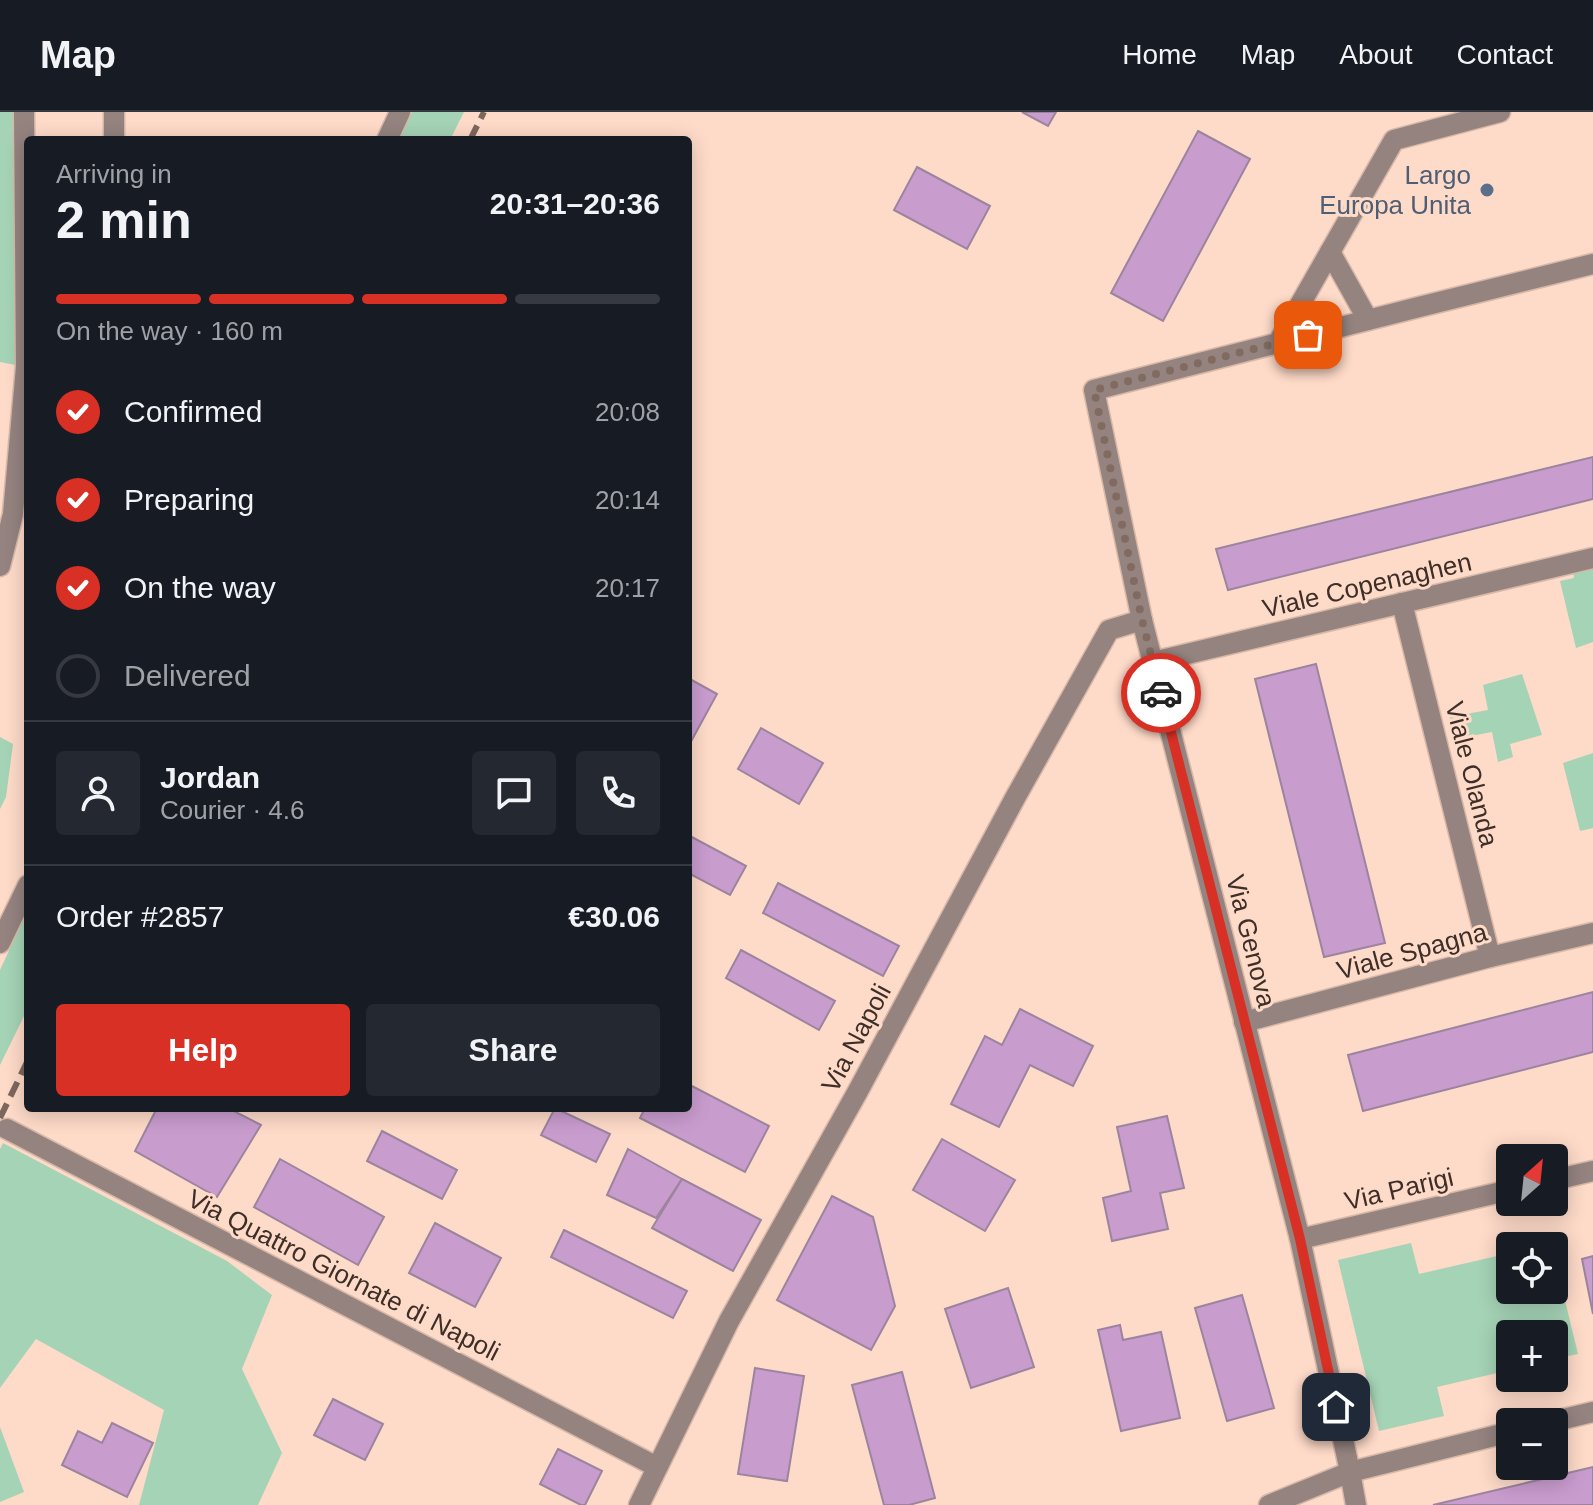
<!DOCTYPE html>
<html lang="en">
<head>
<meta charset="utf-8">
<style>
	:root { --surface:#171b24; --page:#242831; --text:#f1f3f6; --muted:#9ea1a6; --line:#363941; --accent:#d93025 }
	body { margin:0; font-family:Helvetica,sans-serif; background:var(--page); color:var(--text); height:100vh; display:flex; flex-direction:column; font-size:30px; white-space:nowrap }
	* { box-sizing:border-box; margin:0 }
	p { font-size:26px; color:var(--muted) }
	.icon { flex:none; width:44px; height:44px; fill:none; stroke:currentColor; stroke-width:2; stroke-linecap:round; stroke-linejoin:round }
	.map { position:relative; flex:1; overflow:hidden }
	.details { position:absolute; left:24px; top:24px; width:668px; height:976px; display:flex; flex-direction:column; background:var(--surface); border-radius:8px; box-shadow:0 4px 20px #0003 }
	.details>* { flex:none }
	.needle { width:52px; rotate:27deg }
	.fabs { position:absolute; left:1496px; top:1032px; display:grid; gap:16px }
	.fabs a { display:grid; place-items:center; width:72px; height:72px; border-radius:8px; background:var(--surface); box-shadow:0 4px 20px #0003; font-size:40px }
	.pin { position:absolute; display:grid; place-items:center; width:68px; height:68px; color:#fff; margin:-34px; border-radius:16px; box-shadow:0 4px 12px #0006 }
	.courier { position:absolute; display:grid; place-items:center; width:80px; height:80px; margin:-40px; border:6px solid #d93025; border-radius:50%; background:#fff; color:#222; box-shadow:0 2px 10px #0007 }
	.head em { font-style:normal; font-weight:700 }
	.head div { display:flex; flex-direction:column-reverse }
	.head { display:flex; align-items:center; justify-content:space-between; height:136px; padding:0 32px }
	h1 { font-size:52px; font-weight:700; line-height:60px }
	.bar { display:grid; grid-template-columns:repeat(4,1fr); gap:12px 8px; align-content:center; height:96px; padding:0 32px }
	.bar i { height:10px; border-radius:6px; background:var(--line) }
	.bar .selected { background:var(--accent) }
	.bar p { grid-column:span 4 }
	.line { display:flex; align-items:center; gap:20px; padding:0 32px; border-top:2px solid var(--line) }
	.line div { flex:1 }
	.round { display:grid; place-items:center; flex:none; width:84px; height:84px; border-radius:8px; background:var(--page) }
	ol { padding:0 32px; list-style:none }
	li { display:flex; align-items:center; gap:24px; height:88px }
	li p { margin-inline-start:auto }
	li .icon { padding:8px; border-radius:50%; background:var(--accent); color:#fff; stroke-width:4 }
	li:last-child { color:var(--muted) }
	li i { width:44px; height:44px; border:4px solid var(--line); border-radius:50% }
	.button { display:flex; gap:16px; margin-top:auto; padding:16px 32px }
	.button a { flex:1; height:92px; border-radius:8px; background:var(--accent); color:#fff; font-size:32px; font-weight:700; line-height:92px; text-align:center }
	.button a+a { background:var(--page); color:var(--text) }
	header { display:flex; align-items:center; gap:48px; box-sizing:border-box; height:112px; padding:0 40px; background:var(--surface); border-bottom:2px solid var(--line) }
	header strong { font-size:38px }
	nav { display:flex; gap:44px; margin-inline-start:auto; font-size:28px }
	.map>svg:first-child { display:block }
</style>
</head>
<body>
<header>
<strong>Map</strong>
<nav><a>Home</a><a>Map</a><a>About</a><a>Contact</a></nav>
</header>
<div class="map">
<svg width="1593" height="1393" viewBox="0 0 1593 1393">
	<rect width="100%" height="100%" fill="#fedac8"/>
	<g fill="#a5d3b5">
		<path d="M0 0H24L26 255 0 250Z"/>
		<path d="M412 0H464L450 28H398Z"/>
		<path d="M1593 456V530L1576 536 1560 469 1574 466 1573 460Z"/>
		<path d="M1522 562 1542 623 1510 632 1513 645 1498 650 1492 620 1455 627 1450 605 1488 598 1483 573Z"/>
		<path d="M0 625 13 632 6 685 0 697Z"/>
		<path d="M1593 641V716L1580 719 1563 651Z"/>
		<path d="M28 798V896L0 953V858Z"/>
		<path d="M3 1031 227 1149 272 1183 242 1257 282 1341 258 1393H139L164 1298 36 1227 0 1276V1037Z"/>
		<path d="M1411 1131 1419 1162 1510 1141V1178H1554V1143L1578 1242 1554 1247V1222H1510V1258L1437 1275 1444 1304 1379 1319 1338 1148Z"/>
		<path d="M0 1315 24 1380 0 1390Z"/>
	</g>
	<g fill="#c99cce" stroke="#9c849e" stroke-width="2">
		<path d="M1022 0H1056L1048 14Z"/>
		<path d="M1198 19 1250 47 1163 209 1111 181Z"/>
		<path d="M917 55 990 94 967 137 894 98Z"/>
		<path d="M1593 345V387L1228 478 1216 437Z"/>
		<path d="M1316 552 1385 831 1324 845 1255 567Z"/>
		<path d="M688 566 717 582 688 635Z"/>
		<path d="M761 616 823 651 799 692 738 657Z"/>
		<path d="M688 723 746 754 730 783 688 761Z"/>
		<path d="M778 771 899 834 883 864 763 801Z"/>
		<path d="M741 838 835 889 819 918 726 866Z"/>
		<path d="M1593 880V940L1363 999 1348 943Z"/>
		<path d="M1020 897 1093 934 1073 974 1030 953 999 1015 951 992 985 924 1002 933Z"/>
		<path d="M688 972 769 1014 745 1060 640 1006 645 996H688Z"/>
		<path d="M157 996H228L261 1013 217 1085 135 1039Z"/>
		<path d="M555 996 610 1022 596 1050 541 1023Z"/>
		<path d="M1167 1004 1184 1076 1160 1081 1168 1117 1112 1129 1103 1086 1131 1079 1117 1015Z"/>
		<path d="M382 1019 457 1058 442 1087 367 1049Z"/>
		<path d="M942 1027 1015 1068 985 1119 913 1078Z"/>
		<path d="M628 1037 682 1067 656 1106 607 1083Z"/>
		<path d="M280 1047 384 1105 358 1153 254 1095Z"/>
		<path d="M682 1067 761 1108 733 1159 652 1116Z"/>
		<path d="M832 1084 873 1105 895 1194 871 1238 777 1188Z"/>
		<path d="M435 1111 501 1146 475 1195 409 1161Z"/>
		<path d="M564 1118 687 1179 673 1206 551 1145Z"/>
		<path d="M1593 1144V1202L1582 1147Z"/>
		<path d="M1008 1176 1034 1255 971 1276 945 1197Z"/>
		<path d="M1242 1183 1274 1296 1227 1309 1195 1196Z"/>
		<path d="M1120 1213 1123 1228 1161 1220 1180 1306 1121 1319 1098 1218Z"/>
		<path d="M755 1256 804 1264 787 1369 738 1362Z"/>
		<path d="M902 1260 935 1386 909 1393H884L852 1273Z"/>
		<path d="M333 1287 383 1312 365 1348 314 1323Z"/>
		<path d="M112 1311 153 1331 127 1385 62 1353 78 1319 102 1331Z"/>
		<path d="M558 1337 602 1359 585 1393H581L540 1372Z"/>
		<path d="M1593 1355V1393H1433Z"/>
	</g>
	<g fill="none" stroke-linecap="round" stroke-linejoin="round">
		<g stroke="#d7b8a8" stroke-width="23">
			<g id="minor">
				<path d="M114 28V0"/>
				<path d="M387 28 400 0"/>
				<path d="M1330 140 1368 208"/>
				<path d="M1278 231 1394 28 1500 0"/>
				<path d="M0 454 13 402 26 255 24 0"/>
				<path d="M1402 491 1490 845"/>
				<path d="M1153 550 1593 446"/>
				<path d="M0 831 28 773"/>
				<path d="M1244 910 1490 845 1593 821"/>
				<path d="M7 1017 657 1355"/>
				<path d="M1554 1068 1593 1059"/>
				<path d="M1300 1127 1510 1078"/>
				<path d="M1551 1310 1593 1300"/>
				<path d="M639 1393 729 1209 858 979 1015 686 1109 518 1142 508"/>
				<path d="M1269 1393 1350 1360 1510 1320"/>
				<path d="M1356 1393 1350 1360 1300 1127 1142 508 1094 278 1419 195 1593 152"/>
			</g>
		</g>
		<use href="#minor" stroke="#94837f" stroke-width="20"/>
		<g stroke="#7d675d" stroke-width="6" stroke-dasharray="16 8" stroke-linecap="butt">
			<path d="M470 28 484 0"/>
			<path d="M0 1006 28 948"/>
		</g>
	</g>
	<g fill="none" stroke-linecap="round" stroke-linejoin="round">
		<path stroke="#816b60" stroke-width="8" stroke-dasharray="0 14.4" d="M1161 581 1142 508 1094 278 1308 223"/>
		<path stroke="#d93025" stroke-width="10" d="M1161 581 1300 1127 1336 1295"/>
	</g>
	<circle fill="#5c6f8a" stroke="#fedac8" stroke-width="3" cx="1487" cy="78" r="8"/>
	<g text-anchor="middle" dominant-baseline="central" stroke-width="6" stroke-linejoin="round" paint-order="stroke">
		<g font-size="26" fill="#4e5e75" stroke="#fedac8" text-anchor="end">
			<text x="1471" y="63">Largo<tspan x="1471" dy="30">Europa Unita</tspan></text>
		</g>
		<g font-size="26" fill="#3d2f28" stroke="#fedac8">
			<text transform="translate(1367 473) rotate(-13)">Viale Copenaghen</text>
			<text transform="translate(1472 662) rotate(76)">Viale Olanda</text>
			<text transform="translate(1251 829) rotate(76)">Via Genova</text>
			<text transform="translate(1412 839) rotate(-15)">Viale Spagna</text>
			<text transform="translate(856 926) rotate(-62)">Via Napoli</text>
			<text transform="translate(1399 1077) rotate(-13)">Via Parigi</text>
			<text transform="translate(344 1163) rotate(27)">Via Quattro Giornate di Napoli</text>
		</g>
	</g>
</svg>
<div class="fabs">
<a><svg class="needle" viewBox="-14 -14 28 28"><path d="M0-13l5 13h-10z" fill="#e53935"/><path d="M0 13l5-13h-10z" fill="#9ea1a6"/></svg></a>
<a><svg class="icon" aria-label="locate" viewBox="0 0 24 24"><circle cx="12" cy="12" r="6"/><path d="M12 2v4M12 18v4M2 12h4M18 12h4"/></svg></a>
<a>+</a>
<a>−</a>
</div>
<div class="pin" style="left:1308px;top:223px;background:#ea580c"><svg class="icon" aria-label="bag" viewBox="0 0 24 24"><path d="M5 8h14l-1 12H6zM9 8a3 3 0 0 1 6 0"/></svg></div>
<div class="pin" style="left:1336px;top:1295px;background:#1f2937"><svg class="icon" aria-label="home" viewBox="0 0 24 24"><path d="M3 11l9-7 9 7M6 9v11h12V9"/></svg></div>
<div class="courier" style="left:1161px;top:581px"><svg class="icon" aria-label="car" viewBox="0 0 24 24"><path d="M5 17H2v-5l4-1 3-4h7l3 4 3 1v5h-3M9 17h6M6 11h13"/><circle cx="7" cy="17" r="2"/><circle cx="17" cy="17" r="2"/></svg></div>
<section class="details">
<div class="head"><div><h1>2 min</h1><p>Arriving in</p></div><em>20:31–20:36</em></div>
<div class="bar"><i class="selected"></i><i class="selected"></i><i class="selected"></i><i></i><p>On the way · 160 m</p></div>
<ol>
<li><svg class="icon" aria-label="check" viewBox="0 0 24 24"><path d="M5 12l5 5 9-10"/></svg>Confirmed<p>20:08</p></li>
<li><svg class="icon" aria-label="check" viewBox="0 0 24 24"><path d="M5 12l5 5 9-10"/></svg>Preparing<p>20:14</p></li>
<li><svg class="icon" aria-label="check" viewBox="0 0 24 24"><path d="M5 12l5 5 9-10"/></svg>On the way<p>20:17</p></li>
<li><i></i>Delivered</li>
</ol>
<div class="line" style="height:144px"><a class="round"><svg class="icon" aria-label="person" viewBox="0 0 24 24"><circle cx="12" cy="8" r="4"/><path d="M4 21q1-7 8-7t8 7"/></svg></a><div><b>Jordan</b><p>Courier · 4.6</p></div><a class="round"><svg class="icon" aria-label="chat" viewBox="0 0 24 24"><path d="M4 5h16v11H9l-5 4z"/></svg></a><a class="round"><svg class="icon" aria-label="phone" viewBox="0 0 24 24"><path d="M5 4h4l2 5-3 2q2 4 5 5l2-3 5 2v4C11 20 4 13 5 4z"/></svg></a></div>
<div class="line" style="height:104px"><div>Order #2857</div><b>€30.06</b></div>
<div class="button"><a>Help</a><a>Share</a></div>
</section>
</div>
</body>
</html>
